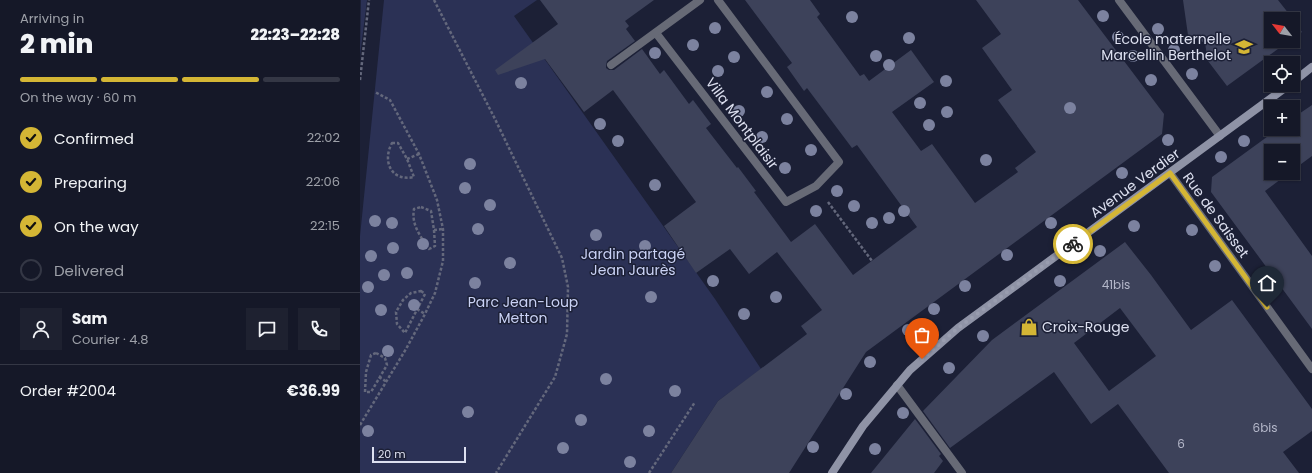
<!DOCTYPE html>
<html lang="en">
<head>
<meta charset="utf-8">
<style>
	:root { --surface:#151828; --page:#1e2130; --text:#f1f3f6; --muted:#9da0a8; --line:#343745; --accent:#d4b635 }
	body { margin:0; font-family:Poppins,sans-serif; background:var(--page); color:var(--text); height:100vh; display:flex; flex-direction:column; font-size:15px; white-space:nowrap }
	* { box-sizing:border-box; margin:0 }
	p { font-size:13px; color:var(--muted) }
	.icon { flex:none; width:22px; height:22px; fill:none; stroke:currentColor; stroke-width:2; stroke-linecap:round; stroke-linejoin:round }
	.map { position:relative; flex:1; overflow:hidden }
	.panel { display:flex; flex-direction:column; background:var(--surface); width:360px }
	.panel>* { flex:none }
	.needle { width:26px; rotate:301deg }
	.tools { position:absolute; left:904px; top:12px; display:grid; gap:8px }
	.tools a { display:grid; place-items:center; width:36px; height:36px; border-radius:0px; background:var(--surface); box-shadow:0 1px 3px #0004,0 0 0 1px var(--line); font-size:20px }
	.scale { position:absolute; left:12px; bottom:10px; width:94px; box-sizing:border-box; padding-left:4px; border:2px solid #dde0f0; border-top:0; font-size:11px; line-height:14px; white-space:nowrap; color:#dde0f0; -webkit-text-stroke:3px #1c2036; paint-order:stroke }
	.pin { position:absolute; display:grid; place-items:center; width:34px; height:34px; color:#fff; margin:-41px -17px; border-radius:50% 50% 50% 0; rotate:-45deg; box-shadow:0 0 4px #0007 }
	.pin .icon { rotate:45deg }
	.courier { position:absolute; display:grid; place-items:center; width:40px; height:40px; margin:-20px; border:3px solid #d4b635; border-radius:50%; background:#fff; color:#222; box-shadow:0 1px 5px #0007 }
	.summary em { font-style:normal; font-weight:800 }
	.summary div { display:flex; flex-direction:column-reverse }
	.summary { display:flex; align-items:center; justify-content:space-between; height:68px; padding:0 20px }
	h1 { font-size:26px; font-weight:800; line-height:30px }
	.bar { display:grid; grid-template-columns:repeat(4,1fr); gap:6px 4px; align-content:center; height:48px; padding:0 20px }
	.bar i { height:5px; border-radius:3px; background:var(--line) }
	.bar .active { background:var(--accent) }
	.bar p { grid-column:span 4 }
	.line { display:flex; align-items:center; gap:10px; padding:0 20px; border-top:1px solid var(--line) }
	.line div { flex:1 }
	.round { display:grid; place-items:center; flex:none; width:42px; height:42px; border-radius:0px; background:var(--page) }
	ol { padding:0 20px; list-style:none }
	li { display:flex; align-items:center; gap:12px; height:44px }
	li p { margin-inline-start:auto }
	li .icon { padding:4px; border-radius:50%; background:var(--accent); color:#111; stroke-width:4 }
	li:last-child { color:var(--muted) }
	li i { width:22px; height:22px; border:2px solid var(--line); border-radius:50% }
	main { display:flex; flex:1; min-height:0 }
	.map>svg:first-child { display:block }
</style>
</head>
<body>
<main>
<section class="panel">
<div class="summary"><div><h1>2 min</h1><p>Arriving in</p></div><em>22:23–22:28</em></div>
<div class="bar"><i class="active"></i><i class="active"></i><i class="active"></i><i></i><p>On the way · 60 m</p></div>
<ol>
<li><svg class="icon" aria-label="check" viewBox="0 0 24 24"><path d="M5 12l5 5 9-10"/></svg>Confirmed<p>22:02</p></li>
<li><svg class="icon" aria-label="check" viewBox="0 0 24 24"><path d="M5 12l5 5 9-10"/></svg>Preparing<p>22:06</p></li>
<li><svg class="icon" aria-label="check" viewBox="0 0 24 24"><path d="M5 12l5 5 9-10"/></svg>On the way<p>22:15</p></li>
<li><i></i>Delivered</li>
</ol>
<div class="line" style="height:72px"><a class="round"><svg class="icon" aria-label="person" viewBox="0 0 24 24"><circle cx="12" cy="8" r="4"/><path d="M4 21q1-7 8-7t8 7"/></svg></a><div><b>Sam</b><p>Courier · 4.8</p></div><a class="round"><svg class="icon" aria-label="chat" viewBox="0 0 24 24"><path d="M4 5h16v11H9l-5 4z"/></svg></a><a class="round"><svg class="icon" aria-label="phone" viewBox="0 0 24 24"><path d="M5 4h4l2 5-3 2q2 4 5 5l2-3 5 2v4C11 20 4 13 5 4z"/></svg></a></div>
<div class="line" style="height:52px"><div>Order #2004</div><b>€36.99</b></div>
</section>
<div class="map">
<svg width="952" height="473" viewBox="0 0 952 473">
	<rect width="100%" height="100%" fill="#1c2036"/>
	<g fill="#2b3155">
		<path d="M1 0H7L0 56Z"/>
		<path d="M24 0H177L154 16 355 299 401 369 358 401 311 473H0V236Z"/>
	</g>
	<g fill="#3d425a" fill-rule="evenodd">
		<path d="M180 0H294L265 21 269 26 266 29 275 41 247 61 246 65V68L249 70H254L282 49 300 74 304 70 329 104 333 100 351 124 346 128 377 168 378 167 396 191 394 192 431 242 455 224 493 275 557 227 497 145 492 148 447 88 444 91 427 67 432 63 385 0H450L460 14 457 17 500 76 504 74 509 81 551 50 574 82 532 112 561 151 572 144 615 203 658 172 655 168 676 152 638 100 652 90 622 48 641 34 616 0H718L804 114 802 134 506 352 429 473H311L358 401 447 334 441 326 462 310 417 252 389 274 370 249 336 273 304 226 336 202 253 90 224 112 185 59 138 75 135 70 198 24Z"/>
		<path d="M823 0H918L933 19H911V41H929L867 86 848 61 845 43 828 35Z"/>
		<path d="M933 19 942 32 933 38Z"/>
		<path d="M952 105V156L933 170V151H911V173H929L905 191 952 256V329L851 192 852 177 918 129H933V118Z"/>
		<path d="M765 242 791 275 831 330 872 300 952 409V431L923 452 939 473H809L758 404 731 424 694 372 590 448 563 411 632 340ZM760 308 796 356 749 391 714 343Z"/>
		<path d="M555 419 581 454 579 456 583 461 574 473H511Z"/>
	</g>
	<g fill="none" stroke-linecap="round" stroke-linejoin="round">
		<g stroke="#64687c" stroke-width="2.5" stroke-dasharray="3 2" stroke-linecap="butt">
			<path d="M74 0 135 119 202 258 208 287 207 334 195 377 136 473"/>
			<path d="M0 80 9 0"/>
			<path d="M32 143H38L47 159 54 177C31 182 22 161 32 143Z"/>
			<path d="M47 159 59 154"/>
			<path d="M468 202 512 261"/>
			<path d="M61 207 71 211 74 230 75 246 69 249C61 237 51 225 54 209Z"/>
			<path d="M74 230 83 229"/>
			<path d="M61 291 65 294 45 333 37 324 36 312 43 300 51 293Z"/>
			<path d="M57 309 65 314"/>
			<path d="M16 353 25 358 27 365 11 392H5L6 372 11 355Z"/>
			<path d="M19 377 27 382"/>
			<path d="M0 425 46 349 65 314 75 293 83 261V229L77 200 59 154 30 100 15 92"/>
			<path d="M289 473 335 402"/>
		</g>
		<path stroke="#676a76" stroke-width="8" d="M537 385 602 473"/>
		<g stroke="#676a76" stroke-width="8">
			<path d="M759 0 860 136"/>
			<path d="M296 33 426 202 456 186 479 162 358 0"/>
			<path d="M251 65 340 0"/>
			<path d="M810 173 952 369"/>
		</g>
		<g stroke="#8f93a6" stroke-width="8">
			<path d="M933 82 952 67"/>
			<path d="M472 473 503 426 550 370 598 328 929 85"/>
		</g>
	</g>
	<g fill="#7c829f">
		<circle cx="743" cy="16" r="6"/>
		<circle cx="492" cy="17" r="6"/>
		<circle cx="355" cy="28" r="6"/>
		<circle cx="798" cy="29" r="6"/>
		<circle cx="758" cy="37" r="6"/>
		<circle cx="549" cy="38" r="6"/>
		<circle cx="333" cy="45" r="6"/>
		<circle cx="814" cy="50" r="6"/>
		<circle cx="295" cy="53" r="6"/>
		<circle cx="516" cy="56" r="6"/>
		<circle cx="773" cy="56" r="6"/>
		<circle cx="374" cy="57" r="6"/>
		<circle cx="529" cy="65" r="6"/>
		<circle cx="358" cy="71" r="6"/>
		<circle cx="832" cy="74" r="6"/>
		<circle cx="791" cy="80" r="6"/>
		<circle cx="586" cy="81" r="6"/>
		<circle cx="161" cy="83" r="6"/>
		<circle cx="407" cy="92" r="6"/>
		<circle cx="560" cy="103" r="6"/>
		<circle cx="710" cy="108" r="6"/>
		<circle cx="379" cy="111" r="6"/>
		<circle cx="587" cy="112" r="6"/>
		<circle cx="427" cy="119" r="6"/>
		<circle cx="240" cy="124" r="6"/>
		<circle cx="569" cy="125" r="6"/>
		<circle cx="402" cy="137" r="6"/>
		<circle cx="808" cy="140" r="6"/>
		<circle cx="258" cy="141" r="6"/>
		<circle cx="884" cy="141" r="6"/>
		<circle cx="451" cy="150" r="6"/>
		<circle cx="861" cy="157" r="6"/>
		<circle cx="626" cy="160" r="6"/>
		<circle cx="110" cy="164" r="6"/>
		<circle cx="425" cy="168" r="6"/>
		<circle cx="762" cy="173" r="6"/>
		<circle cx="295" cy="185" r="6"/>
		<circle cx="105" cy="188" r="6"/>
		<circle cx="477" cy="191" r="6"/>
		<circle cx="130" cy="205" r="6"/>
		<circle cx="494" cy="206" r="6"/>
		<circle cx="456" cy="211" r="6"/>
		<circle cx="544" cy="211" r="6"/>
		<circle cx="529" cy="218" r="6"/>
		<circle cx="15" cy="221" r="6"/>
		<circle cx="32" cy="223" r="6"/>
		<circle cx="512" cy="223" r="6"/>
		<circle cx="691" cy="223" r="6"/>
		<circle cx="774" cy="226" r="6"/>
		<circle cx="118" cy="229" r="6"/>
		<circle cx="832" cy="230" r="6"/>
		<circle cx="236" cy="235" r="6"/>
		<circle cx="63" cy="244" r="6"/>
		<circle cx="285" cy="246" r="6"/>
		<circle cx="33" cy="248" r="6"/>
		<circle cx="740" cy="251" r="6"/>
		<circle cx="647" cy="255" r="6"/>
		<circle cx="11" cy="256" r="6"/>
		<circle cx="150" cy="263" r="6"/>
		<circle cx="855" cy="266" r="6"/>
		<circle cx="47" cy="273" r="6"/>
		<circle cx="24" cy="275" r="6"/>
		<circle cx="353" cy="281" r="6"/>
		<circle cx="700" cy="281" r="6"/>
		<circle cx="115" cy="283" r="6"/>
		<circle cx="605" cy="286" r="6"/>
		<circle cx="8" cy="287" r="6"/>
		<circle cx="291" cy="297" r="6"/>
		<circle cx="416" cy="297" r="6"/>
		<circle cx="54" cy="305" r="6"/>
		<circle cx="574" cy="309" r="6"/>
		<circle cx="21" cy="310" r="6"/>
		<circle cx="384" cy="314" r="6"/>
		<circle cx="548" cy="330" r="6"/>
		<circle cx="623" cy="336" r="6"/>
		<circle cx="28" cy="351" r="6"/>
		<circle cx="510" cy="362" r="6"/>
		<circle cx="589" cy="368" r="6"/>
		<circle cx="246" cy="379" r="6"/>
		<circle cx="315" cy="391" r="6"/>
		<circle cx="486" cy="394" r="6"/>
		<circle cx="108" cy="412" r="6"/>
		<circle cx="543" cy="413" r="6"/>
		<circle cx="221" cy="420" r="6"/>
		<circle cx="8" cy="431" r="6"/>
		<circle cx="289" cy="431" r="6"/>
		<circle cx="453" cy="447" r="6"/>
		<circle cx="203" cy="448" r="6"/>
		<circle cx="515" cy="449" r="6"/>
		<circle cx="270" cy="462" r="6"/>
	</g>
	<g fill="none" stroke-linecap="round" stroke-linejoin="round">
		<path stroke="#999daf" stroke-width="4" stroke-dasharray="0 7.2" d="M562 359 598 328 713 244"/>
		<path stroke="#d4b635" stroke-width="5" d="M713 244 810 173 907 307"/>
	</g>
	<defs>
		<g id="school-bare" transform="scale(1.38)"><path d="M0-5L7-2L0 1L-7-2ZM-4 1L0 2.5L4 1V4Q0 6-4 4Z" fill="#d4b635" stroke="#1c2036" stroke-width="2.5" paint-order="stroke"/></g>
		<g id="shop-bare" transform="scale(1.38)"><path d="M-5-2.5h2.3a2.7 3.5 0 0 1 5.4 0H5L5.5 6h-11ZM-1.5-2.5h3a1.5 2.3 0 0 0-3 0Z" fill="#d4b635" stroke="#1c2036" stroke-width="2.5" paint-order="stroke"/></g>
	</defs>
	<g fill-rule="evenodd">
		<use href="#school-bare" x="884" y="47"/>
		<use href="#shop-bare" x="669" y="327"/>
	</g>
	<g text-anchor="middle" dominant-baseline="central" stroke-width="3" stroke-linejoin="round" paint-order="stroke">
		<g font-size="12" fill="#b5b8ca">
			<text x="756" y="284">41bis</text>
			<text x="905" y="427">6bis</text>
			<text x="821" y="443">6</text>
		</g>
		<g font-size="14" fill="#dde0f0" stroke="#1c2036" text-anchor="end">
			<text x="871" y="39">École maternelle<tspan x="871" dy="16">Marcellin Berthelot</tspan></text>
			<text x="682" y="327" text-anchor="start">Croix-Rouge</text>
		</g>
		<g font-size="14" fill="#dde0f0" stroke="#1c2036">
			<text transform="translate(382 123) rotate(53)">Villa Montplaisir</text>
			<text transform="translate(775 183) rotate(-36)">Avenue Verdier</text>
			<text transform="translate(856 215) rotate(54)">Rue de Saisset</text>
		</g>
		<g font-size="14" fill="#cad2f5" stroke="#1c2036">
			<text x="273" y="254">Jardin partagé<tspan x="273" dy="16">Jean Jaurès</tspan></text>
			<text x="163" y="302">Parc Jean-Loup<tspan x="163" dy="16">Metton</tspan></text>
		</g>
	</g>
</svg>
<div class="tools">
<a><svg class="needle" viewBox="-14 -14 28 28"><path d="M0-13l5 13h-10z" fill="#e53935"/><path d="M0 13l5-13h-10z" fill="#9da0a8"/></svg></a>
<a><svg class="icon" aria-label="locate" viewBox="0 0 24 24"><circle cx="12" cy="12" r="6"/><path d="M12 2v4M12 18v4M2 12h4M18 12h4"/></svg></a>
<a>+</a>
<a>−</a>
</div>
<div class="scale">20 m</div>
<div class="pin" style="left:562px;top:359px;background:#ea580c"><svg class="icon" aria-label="bag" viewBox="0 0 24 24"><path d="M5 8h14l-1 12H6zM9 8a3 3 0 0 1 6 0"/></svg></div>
<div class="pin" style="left:907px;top:307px;background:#1f2937"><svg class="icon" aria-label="home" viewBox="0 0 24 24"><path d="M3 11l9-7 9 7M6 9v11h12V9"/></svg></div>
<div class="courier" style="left:713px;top:244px"><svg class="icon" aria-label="bike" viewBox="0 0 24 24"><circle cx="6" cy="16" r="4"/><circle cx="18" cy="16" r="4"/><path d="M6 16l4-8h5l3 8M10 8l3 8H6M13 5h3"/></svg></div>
</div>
</main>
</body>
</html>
